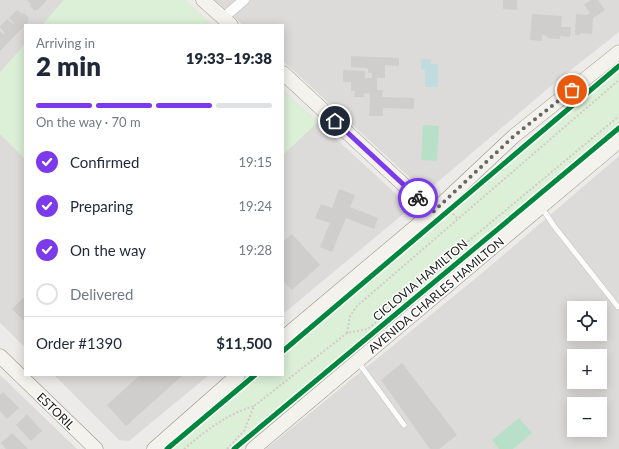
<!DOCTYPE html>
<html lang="en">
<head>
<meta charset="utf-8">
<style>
	:root { --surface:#fff; --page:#f2f2f3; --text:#1f2937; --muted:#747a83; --line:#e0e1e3; --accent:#7c3aed }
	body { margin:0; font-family:Lato,sans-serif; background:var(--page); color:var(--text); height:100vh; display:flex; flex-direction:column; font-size:15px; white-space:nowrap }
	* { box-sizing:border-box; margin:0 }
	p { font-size:13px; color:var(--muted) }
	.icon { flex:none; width:22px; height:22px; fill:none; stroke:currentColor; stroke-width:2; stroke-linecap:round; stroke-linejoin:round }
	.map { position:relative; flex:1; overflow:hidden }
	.panel { position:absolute; left:24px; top:24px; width:260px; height:352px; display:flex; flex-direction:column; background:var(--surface); border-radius:0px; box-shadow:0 2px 10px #0003 }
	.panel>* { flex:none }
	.fabs { position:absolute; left:567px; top:301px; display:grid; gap:8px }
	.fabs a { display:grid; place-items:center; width:40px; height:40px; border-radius:0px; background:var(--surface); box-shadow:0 2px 10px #0003; font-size:20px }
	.pin { position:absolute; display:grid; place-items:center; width:34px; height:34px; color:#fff; margin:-17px; border:2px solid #fff; border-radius:50%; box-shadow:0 1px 4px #0007 }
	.courier { position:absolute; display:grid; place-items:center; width:40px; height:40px; margin:-20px; border:3px solid #7c3aed; border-radius:50%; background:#fff; color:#222; box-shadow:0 1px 5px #0007 }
	.head em { font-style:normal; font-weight:800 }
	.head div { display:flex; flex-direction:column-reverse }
	.head { display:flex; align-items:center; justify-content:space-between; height:68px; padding:0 12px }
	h1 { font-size:26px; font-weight:800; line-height:30px }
	.bar { display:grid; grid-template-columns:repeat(4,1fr); gap:6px 4px; align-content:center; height:48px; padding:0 12px }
	.bar i { height:5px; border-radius:3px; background:var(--line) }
	.bar .active { background:var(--accent) }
	.bar p { grid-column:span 4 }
	.line { display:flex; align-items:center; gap:10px; padding:0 12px; border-top:1px solid var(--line) }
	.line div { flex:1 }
	ol { padding:0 12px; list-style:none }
	li { display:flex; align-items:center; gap:12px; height:44px }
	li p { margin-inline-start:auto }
	li .icon { padding:4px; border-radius:50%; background:var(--accent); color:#fff; stroke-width:4 }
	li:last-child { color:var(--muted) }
	li i { width:22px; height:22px; border:2px solid var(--line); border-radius:50% }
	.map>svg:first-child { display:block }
</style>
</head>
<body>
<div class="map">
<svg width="619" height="449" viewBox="0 0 619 449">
	<rect width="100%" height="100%" fill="#edebe9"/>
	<g fill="#dddbda" fill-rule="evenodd">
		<path d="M0 0H185L212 25H25V347L0 323Z"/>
		<path d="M215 0H619V32L558 80 433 186 420 187 283 61V25H243Z"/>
		<path d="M283 90 408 205V210L283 314Z"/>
		<path d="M619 156V449H266L481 274ZM574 308H600V334H574ZM574 356H600V382H574ZM574 404H600V430H574Z"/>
		<path d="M0 375 77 449H0Z"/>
		<path d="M54 375H209L129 441 119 440Z"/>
	</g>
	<g fill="#dbf0d7">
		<path d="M64 0H185L212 25H42Z"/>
		<path d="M25 44V159L0 134V72Z"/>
		<path d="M619 64V131L276 422 241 449H165L255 375H283V351L349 298 521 147Z"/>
		<path d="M283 90 318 122 283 155Z"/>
	</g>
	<g fill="#b8e0c9">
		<path d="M423 125 439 126 437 161 421 160Z"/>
		<path d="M519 418 532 433 513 449H499L492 440Z"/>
	</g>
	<path fill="#c0dcde" d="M421 59H431V64H438V87H425V70H421Z"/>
	<g fill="#d0cecc">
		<path d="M27 0H47L38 10 37 9 35 11 30 6 31 4Z"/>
		<path d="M503 0H517V10L503 9Z"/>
		<path d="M591 0H598L605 10 593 18 592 34 580 33V35H575L576 14 587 15 590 13 584 5Z"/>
		<path d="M17 10 22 14 24 13 29 18 27 20 29 21 0 51V31L3 34 5 33 0 27 7 19 13 24 14 23 9 18Z"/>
		<path d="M532 14 562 16 561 27H571L570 37 560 36V39L547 38V36L542 35V41L530 40Z"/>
		<path d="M351 56 399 58V66L385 65V78H377V90H383L382 97 414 98V109L383 108V116H369L370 94 364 93V97H354L355 91H351V82H343V70L365 71V78H372V73H368V68L351 67Z"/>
		<path d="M339 189 355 195 350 207 378 218 374 229 346 218 332 252 320 247 330 223 315 218 321 204 332 208Z"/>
		<path d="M292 234 320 265 292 290 283 281V242Z"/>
		<path d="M25 296V322L12 309Z"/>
		<path d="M402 363 457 435 439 449H430L381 380Z"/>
		<path d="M140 375H183L126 426 107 405Z"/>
		<path d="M3 392 19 408 7 419 0 411V395Z"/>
		<path d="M27 414 42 431 31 441 16 425Z"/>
		<path d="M12 433 28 449H6L1 443Z"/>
	</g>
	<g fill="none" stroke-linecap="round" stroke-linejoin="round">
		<g stroke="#c1c0bf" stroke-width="6">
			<g id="lane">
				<path d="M542 208 554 226 618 307"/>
				<path d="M358 362 404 425"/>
			</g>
		</g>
		<g stroke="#c1c0bf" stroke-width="11">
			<path id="street" d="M223 18 244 0"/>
		</g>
		<g stroke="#979582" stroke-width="15">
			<g id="secondary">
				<path d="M203 0 231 25"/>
				<path d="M283 73 433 212"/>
				<path d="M283 338 433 212 514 136 619 52"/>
				<path d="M0 356 96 449"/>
				<path d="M154 449 238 375"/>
				<path d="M253 449 619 141"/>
			</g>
		</g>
		<g stroke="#d6c9c9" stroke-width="2" stroke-dasharray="2 2" stroke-linecap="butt">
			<path d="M450 211 458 219"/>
			<path d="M347 333 350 316 357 306 619 80"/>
			<path d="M184 449C207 430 225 415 254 406"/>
			<path d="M227 449 244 431 254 406 347 333 368 329 459 249 619 116"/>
		</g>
		<use href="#lane" stroke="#fcfcfc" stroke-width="5"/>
		<use href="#street" stroke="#fcfcfc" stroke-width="10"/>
		<use href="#secondary" stroke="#f3f2ec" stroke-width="14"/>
		<g stroke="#fff" stroke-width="8">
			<g id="cycleway">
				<path d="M283 351 619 66"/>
				<path d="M167 449 255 375"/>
				<path d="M234 449 619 128"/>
			</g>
		</g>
		<use href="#cycleway" stroke="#00873e" stroke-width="5"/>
	</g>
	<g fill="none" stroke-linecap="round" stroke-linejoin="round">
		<path stroke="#686766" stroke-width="4" stroke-dasharray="0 7.2" d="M418 198 433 212 514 136 572 90"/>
		<path stroke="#7c3aed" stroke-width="5" d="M335 121 418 198"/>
	</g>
	<g text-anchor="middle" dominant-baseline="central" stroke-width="3" stroke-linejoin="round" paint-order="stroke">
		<g font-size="12" fill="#202020" stroke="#fff">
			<text transform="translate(420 280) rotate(-40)">CICLOVIA HAMILTON</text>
			<text transform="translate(436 295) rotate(-40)">AVENIDA CHARLES HAMILTON</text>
			<text transform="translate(56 411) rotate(44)">ESTORIL</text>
		</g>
	</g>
</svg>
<div class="fabs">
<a><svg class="icon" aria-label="locate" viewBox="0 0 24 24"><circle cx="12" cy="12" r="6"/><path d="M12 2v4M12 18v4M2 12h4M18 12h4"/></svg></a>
<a>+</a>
<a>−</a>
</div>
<div class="pin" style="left:572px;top:90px;background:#ea580c"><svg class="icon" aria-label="bag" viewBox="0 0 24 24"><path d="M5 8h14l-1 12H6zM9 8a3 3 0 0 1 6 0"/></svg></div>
<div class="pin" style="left:335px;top:121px;background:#1f2937"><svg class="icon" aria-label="home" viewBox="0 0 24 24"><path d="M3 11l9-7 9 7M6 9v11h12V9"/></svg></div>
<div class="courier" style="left:418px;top:198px"><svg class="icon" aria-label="bike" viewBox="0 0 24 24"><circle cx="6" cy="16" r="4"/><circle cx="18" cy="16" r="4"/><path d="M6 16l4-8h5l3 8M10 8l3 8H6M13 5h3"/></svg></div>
<section class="panel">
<div class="head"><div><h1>2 min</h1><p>Arriving in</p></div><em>19:33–19:38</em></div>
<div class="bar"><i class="active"></i><i class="active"></i><i class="active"></i><i></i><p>On the way · 70 m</p></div>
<ol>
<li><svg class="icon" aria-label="check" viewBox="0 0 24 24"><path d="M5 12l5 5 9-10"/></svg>Confirmed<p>19:15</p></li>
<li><svg class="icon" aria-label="check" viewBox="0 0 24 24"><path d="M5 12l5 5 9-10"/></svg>Preparing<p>19:24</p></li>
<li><svg class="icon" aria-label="check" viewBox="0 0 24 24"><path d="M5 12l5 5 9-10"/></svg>On the way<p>19:28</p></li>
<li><i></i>Delivered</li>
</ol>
<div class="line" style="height:52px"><div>Order #1390</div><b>$11,500</b></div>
</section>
</div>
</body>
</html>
